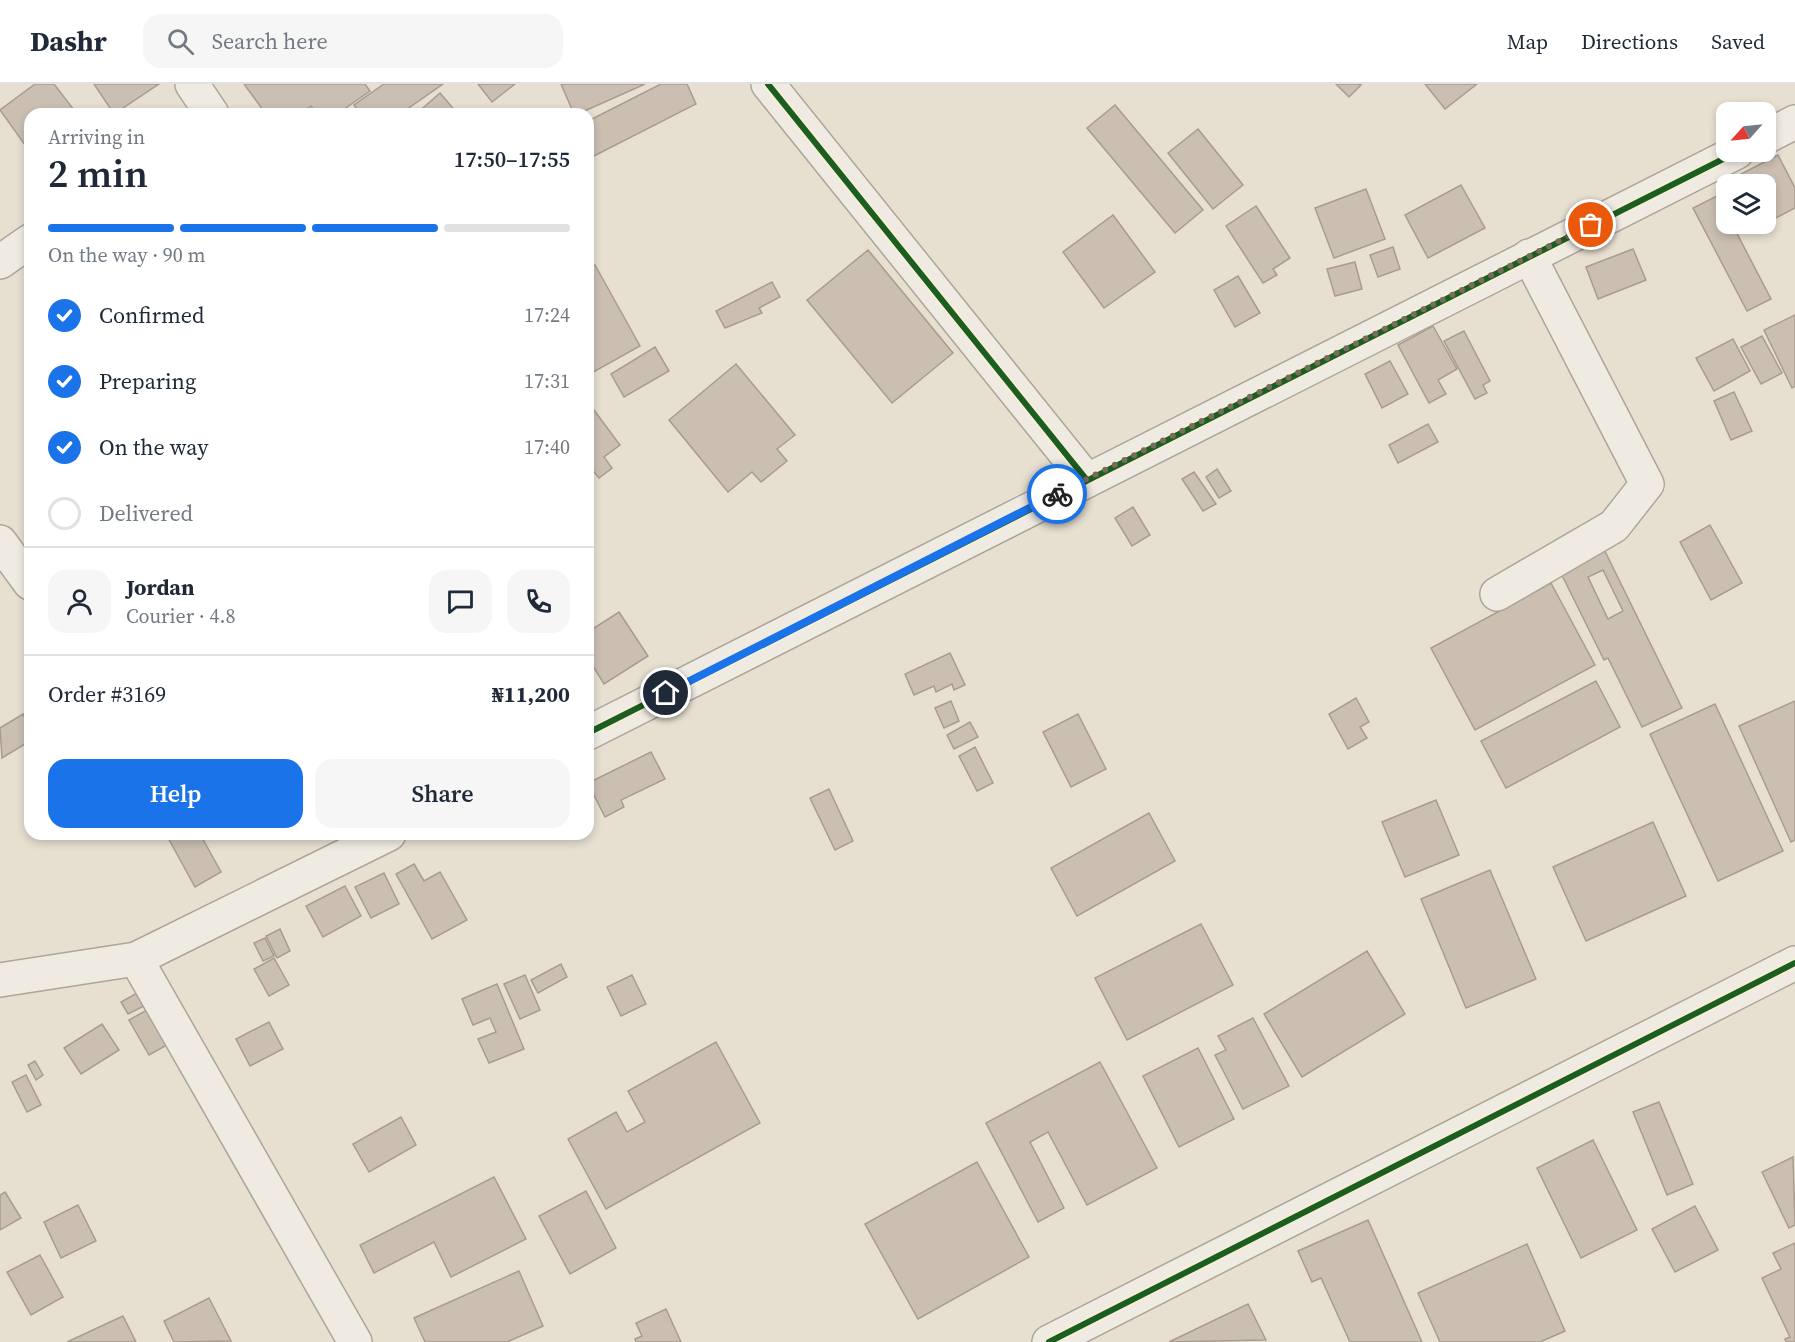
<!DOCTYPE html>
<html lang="en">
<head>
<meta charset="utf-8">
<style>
	:root { --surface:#fff; --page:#f6f6f7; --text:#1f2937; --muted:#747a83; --line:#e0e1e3; --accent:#1a73e8 }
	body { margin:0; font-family:"Source Serif 4",serif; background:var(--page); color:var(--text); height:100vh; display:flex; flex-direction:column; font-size:22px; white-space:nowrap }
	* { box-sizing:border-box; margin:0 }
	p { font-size:20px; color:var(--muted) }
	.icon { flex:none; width:33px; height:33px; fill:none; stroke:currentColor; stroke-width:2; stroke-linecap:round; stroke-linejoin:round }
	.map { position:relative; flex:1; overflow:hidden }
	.panel { position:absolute; left:24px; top:24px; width:570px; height:732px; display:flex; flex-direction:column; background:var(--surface); border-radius:18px; box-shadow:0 3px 9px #0003 }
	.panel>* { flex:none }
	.needle { width:39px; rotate:243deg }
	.buttons { position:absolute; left:1716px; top:18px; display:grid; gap:12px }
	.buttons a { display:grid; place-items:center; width:60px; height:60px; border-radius:12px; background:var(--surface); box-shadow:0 3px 9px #0003; font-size:30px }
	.pin { position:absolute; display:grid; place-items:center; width:51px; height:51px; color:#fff; margin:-26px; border:3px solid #fff; border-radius:50%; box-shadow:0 2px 6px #0007 }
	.courier { position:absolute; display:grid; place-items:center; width:60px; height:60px; margin:-30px; border:4px solid #1a73e8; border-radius:50%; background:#fff; color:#222; box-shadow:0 2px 8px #0007 }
	.overview em { font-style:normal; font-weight:600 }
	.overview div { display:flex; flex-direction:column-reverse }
	.overview { display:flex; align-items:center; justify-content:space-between; height:102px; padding:0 24px }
	h1 { font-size:39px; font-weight:600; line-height:45px }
	.bar { display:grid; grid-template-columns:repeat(4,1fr); gap:9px 6px; align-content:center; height:72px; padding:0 24px }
	.bar i { height:8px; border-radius:4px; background:var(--line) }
	.bar .on { background:var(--accent) }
	.bar p { grid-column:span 4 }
	.line { display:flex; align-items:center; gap:15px; padding:0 24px; border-top:2px solid var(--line) }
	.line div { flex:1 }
	.round { display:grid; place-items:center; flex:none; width:63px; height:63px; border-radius:18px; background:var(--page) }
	ol { padding:0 24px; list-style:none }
	li { display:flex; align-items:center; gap:18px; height:66px }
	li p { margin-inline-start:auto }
	li .icon { padding:6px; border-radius:50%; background:var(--accent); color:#fff; stroke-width:4 }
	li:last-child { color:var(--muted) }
	li i { width:33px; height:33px; border:3px solid var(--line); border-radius:50% }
	.action { display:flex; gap:12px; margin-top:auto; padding:12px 24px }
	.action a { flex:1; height:69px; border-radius:18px; background:var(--accent); color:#fff; font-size:24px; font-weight:600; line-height:69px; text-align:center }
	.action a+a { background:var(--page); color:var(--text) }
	header { display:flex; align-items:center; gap:36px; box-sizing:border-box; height:84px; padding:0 30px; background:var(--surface); border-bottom:2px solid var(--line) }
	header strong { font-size:28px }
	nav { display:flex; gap:33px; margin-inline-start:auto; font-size:21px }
	.search { width:420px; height:54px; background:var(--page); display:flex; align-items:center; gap:15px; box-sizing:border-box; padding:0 21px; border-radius:18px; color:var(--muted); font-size:22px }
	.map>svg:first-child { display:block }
</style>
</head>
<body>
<header>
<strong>Dashr</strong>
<div class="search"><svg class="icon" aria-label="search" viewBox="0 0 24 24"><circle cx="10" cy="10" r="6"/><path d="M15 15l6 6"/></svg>Search here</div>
<nav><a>Map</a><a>Directions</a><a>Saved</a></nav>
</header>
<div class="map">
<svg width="1795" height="1258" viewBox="0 0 1795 1258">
	<rect width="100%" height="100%" fill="#e7e0d1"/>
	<g fill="#cbbfb2" stroke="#a89c90" stroke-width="1.5" fill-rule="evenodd">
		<path d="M35 0H54L77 30H30V68L0 26Z"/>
		<path d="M94 0H159L114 30Z"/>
		<path d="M244 0H365L370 7 337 30H316L311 22 300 30H266Z"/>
		<path d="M384 0H443L400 30H360L354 21Z"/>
		<path d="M478 0H515L492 18Z"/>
		<path d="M561 0H645L578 30H574Z"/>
		<path d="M661 0H687L696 20 588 75V37Z"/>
		<path d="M1336 0H1359L1361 1 1349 13Z"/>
		<path d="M1425 0H1477L1445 25Z"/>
		<path d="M440 9 458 30H416Z"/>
		<path d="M1115 21 1203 126 1175 149 1087 44Z"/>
		<path d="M1198 45 1243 101 1213 125 1168 69Z"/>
		<path d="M1778 71 1795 104V124L1766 139V100H1738L1735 93Z"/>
		<path d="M1461 101 1485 144 1428 174 1405 131Z"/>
		<path d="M1366 105 1385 155 1334 174 1315 124Z"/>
		<path d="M1717 112 1726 130V140H1732L1771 215 1747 227 1693 124Z"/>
		<path d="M1256 122 1290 174 1273 185 1277 191 1263 199 1226 142Z"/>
		<path d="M1113 131 1155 188 1104 224 1063 168Z"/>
		<path d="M1393 163 1400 185 1378 193 1370 171Z"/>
		<path d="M1633 165 1646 196 1598 215 1586 183Z"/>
		<path d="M868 166 953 269 892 319 807 216Z"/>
		<path d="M1355 178 1362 205 1335 212 1327 185Z"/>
		<path d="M595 181 640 262 588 291V185Z"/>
		<path d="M1238 192 1260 229 1235 243 1214 206Z"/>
		<path d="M772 198 780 213 759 224 762 229 725 244 716 227Z"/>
		<path d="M1795 231V302L1792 304 1764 246Z"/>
		<path d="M1433 242 1457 285 1438 296 1446 310 1429 319 1398 261Z"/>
		<path d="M1464 247 1490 297 1483 301 1487 309 1475 315 1444 257Z"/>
		<path d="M1762 252 1782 289 1761 300 1741 263Z"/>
		<path d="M1733 255 1750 287 1714 307 1696 274Z"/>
		<path d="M655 263 669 287 624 313 611 290Z"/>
		<path d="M1390 277 1408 310 1382 324 1365 290Z"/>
		<path d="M736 280 795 351 777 365 787 377 761 398 752 388 728 408 669 336Z"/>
		<path d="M1734 308 1752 347 1731 356 1714 317Z"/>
		<path d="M588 318 620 361 604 373 612 384 599 394 590 383 588 384Z"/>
		<path d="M1428 340 1438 358 1398 379 1389 361Z"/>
		<path d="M1217 385 1231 407 1219 414 1206 393Z"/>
		<path d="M1194 388 1216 420 1203 427 1182 395Z"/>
		<path d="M1133 423 1150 451 1132 462 1115 434Z"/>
		<path d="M1710 441 1742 499 1711 516 1680 458Z"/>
		<path d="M1597 451 1682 624 1642 643 1608 574 1604 576 1553 473ZM1603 486 1623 527 1608 535 1588 493Z"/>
		<path d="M1551 499 1595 581 1475 646 1431 564Z"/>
		<path d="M619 528 648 572 604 600 588 574V548Z"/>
		<path d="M950 569 965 601 954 606 952 600 936 608 934 602 914 611 905 590Z"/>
		<path d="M1596 597 1620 643 1506 704 1481 657Z"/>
		<path d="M1356 614 1369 638 1360 643 1367 654 1348 665 1329 630Z"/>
		<path d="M951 617 959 637 944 644 935 624Z"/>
		<path d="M1795 617V756L1791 758 1739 642Z"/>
		<path d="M1715 620 1783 767 1718 797 1650 650Z"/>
		<path d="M23 630 30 642V657L2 674 0 644Z"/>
		<path d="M1078 630 1106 685 1071 703 1043 648Z"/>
		<path d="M970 638 978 653 954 665 947 651Z"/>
		<path d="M975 663 993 699 977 707 959 672Z"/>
		<path d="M651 668 665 695 621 716 624 723 605 733 588 699Z"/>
		<path d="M829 705 853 757 835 766 810 714Z"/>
		<path d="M1436 716 1459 771 1405 793 1382 738Z"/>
		<path d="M1149 729 1175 777 1077 832 1051 784Z"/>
		<path d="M1653 738 1686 812 1586 857 1553 783Z"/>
		<path d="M166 750H200L221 788 195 803Z"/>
		<path d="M414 780 424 797 440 788 467 836 432 855 396 790Z"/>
		<path d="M1490 786 1536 895 1466 924 1421 815Z"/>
		<path d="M384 789 399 820 371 834 355 803Z"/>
		<path d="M345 802 361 832 323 853 306 822Z"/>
		<path d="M1201 840 1233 901 1127 956 1095 894Z"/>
		<path d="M280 845 290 867 277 874 266 852Z"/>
		<path d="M265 854 274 872 263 877 254 859Z"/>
		<path d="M1367 867 1405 930 1302 993 1264 930Z"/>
		<path d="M274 874 289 901 269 912 254 885Z"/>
		<path d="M561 880 567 893 538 909 531 896Z"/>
		<path d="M525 891 540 926 520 935 504 900Z"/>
		<path d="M632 891 646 920 621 932 607 903Z"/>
		<path d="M497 900 524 965 489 979 478 955 496 948 490 934 473 941 462 915Z"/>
		<path d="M137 909 144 922 128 930 121 918Z"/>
		<path d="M147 926 167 961 149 971 129 936Z"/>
		<path d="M1253 934 1289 1002 1243 1025 1215 971 1226 966 1218 952Z"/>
		<path d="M269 938 283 965 250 982 236 955Z"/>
		<path d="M102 940 119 966 81 990 64 964Z"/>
		<path d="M716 958 760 1039 606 1125 568 1055 616 1028 627 1048 645 1038 628 1007Z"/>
		<path d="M1198 964 1234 1035 1179 1063 1143 992Z"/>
		<path d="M35 977 43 991 36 996 28 981Z"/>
		<path d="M1100 978 1157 1084 1087 1121 1048 1048 1030 1058 1064 1124 1038 1138 986 1039Z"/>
		<path d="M26 991 41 1021 27 1028 12 998Z"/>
		<path d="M1659 1018 1693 1100 1667 1111 1633 1028Z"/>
		<path d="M401 1033 416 1061 369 1088 353 1060Z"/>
		<path d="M1593 1056 1637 1146 1581 1174 1537 1084Z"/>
		<path d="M1793 1073 1795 1141 1789 1144 1762 1088Z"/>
		<path d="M977 1078 1029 1173 918 1235 865 1140Z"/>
		<path d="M494 1093 526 1155 451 1193 434 1158 374 1189 360 1161Z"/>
		<path d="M586 1107 616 1164 570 1190 539 1132Z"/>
		<path d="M5 1108 21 1134 0 1146V1111Z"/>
		<path d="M78 1121 96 1157 61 1174 44 1138Z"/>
		<path d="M1695 1122 1718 1166 1675 1188 1652 1145Z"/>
		<path d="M1368 1136 1422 1258H1350L1321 1194 1312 1198 1298 1167Z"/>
		<path d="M1795 1159V1258H1786L1785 1255 1790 1253 1762 1194 1781 1185 1773 1169Z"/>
		<path d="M1527 1160 1565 1247 1540 1258H1440L1418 1209Z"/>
		<path d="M40 1171 63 1213 31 1231 7 1188Z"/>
		<path d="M519 1187 543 1242 507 1258H425L414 1234Z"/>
		<path d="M209 1214 231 1257 174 1258 164 1237Z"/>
		<path d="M1248 1220 1266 1256 1169 1258Z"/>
		<path d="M666 1225 681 1258H636L635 1255 642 1252 636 1239Z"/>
		<path d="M123 1232 136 1258H67Z"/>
	</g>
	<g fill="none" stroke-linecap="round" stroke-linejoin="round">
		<g stroke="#ada599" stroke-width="36">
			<g id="minor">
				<path d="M192 0 212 30"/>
				<path d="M768 0 1086 395"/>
				<path d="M1766 53 1795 38"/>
				<path d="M0 178 30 157"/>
				<path d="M0 458 30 499"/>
				<path d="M1497 510 1614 442 1647 400 1529 172"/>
				<path d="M588 649 1737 68"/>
				<path d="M136 875 355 1258"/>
				<path d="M0 896 136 875 389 750"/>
				<path d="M1049 1258 1795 879"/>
			</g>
		</g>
		<use href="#minor" stroke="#efebe3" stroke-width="33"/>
		<g stroke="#f7eed8" stroke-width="10">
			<g id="cycleway">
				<path d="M768 0 1086 395"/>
				<path d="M588 649 1737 68"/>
				<path d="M1049 1258 1795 879"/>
			</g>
		</g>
		<use href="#cycleway" stroke="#1b5e20" stroke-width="6"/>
	</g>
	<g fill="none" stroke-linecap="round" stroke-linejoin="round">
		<path stroke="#786c5e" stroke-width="6" stroke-dasharray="0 10.8" d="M1057 410 1591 141"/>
		<path stroke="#1a73e8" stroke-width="8" d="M666 609 1057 410"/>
	</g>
</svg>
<div class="buttons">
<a><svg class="needle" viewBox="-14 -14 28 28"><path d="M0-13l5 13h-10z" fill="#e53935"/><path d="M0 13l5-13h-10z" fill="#747a83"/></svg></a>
<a><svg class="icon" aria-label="layers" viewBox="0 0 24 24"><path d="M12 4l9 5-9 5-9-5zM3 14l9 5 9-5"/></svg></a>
</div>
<div class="pin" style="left:1591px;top:141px;background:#ea580c"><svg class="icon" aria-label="bag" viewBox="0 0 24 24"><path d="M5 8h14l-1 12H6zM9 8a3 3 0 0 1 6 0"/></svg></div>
<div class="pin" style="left:666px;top:609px;background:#1f2937"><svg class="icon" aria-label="home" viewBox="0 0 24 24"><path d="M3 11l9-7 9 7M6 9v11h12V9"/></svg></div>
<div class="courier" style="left:1057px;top:410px"><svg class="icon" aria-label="bike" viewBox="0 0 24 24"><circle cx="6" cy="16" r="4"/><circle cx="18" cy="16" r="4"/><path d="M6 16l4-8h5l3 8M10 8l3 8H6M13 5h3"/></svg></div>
<section class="panel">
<div class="overview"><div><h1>2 min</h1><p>Arriving in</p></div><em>17:50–17:55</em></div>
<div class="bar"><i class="on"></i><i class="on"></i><i class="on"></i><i></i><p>On the way · 90 m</p></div>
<ol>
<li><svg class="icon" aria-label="check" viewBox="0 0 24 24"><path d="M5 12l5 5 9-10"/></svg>Confirmed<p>17:24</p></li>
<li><svg class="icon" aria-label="check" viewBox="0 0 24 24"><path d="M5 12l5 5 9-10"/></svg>Preparing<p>17:31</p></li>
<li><svg class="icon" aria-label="check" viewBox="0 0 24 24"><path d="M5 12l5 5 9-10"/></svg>On the way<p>17:40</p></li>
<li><i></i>Delivered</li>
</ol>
<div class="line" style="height:108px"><a class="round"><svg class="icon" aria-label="person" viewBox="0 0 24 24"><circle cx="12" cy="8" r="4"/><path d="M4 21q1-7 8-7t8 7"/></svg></a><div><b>Jordan</b><p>Courier · 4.8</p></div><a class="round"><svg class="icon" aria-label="chat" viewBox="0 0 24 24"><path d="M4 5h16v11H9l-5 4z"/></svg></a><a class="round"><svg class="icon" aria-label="phone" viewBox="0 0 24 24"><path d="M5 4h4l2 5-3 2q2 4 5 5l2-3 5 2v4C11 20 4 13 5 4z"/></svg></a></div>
<div class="line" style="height:78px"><div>Order #3169</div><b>₦11,200</b></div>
<div class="action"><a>Help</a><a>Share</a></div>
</section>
</div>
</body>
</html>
